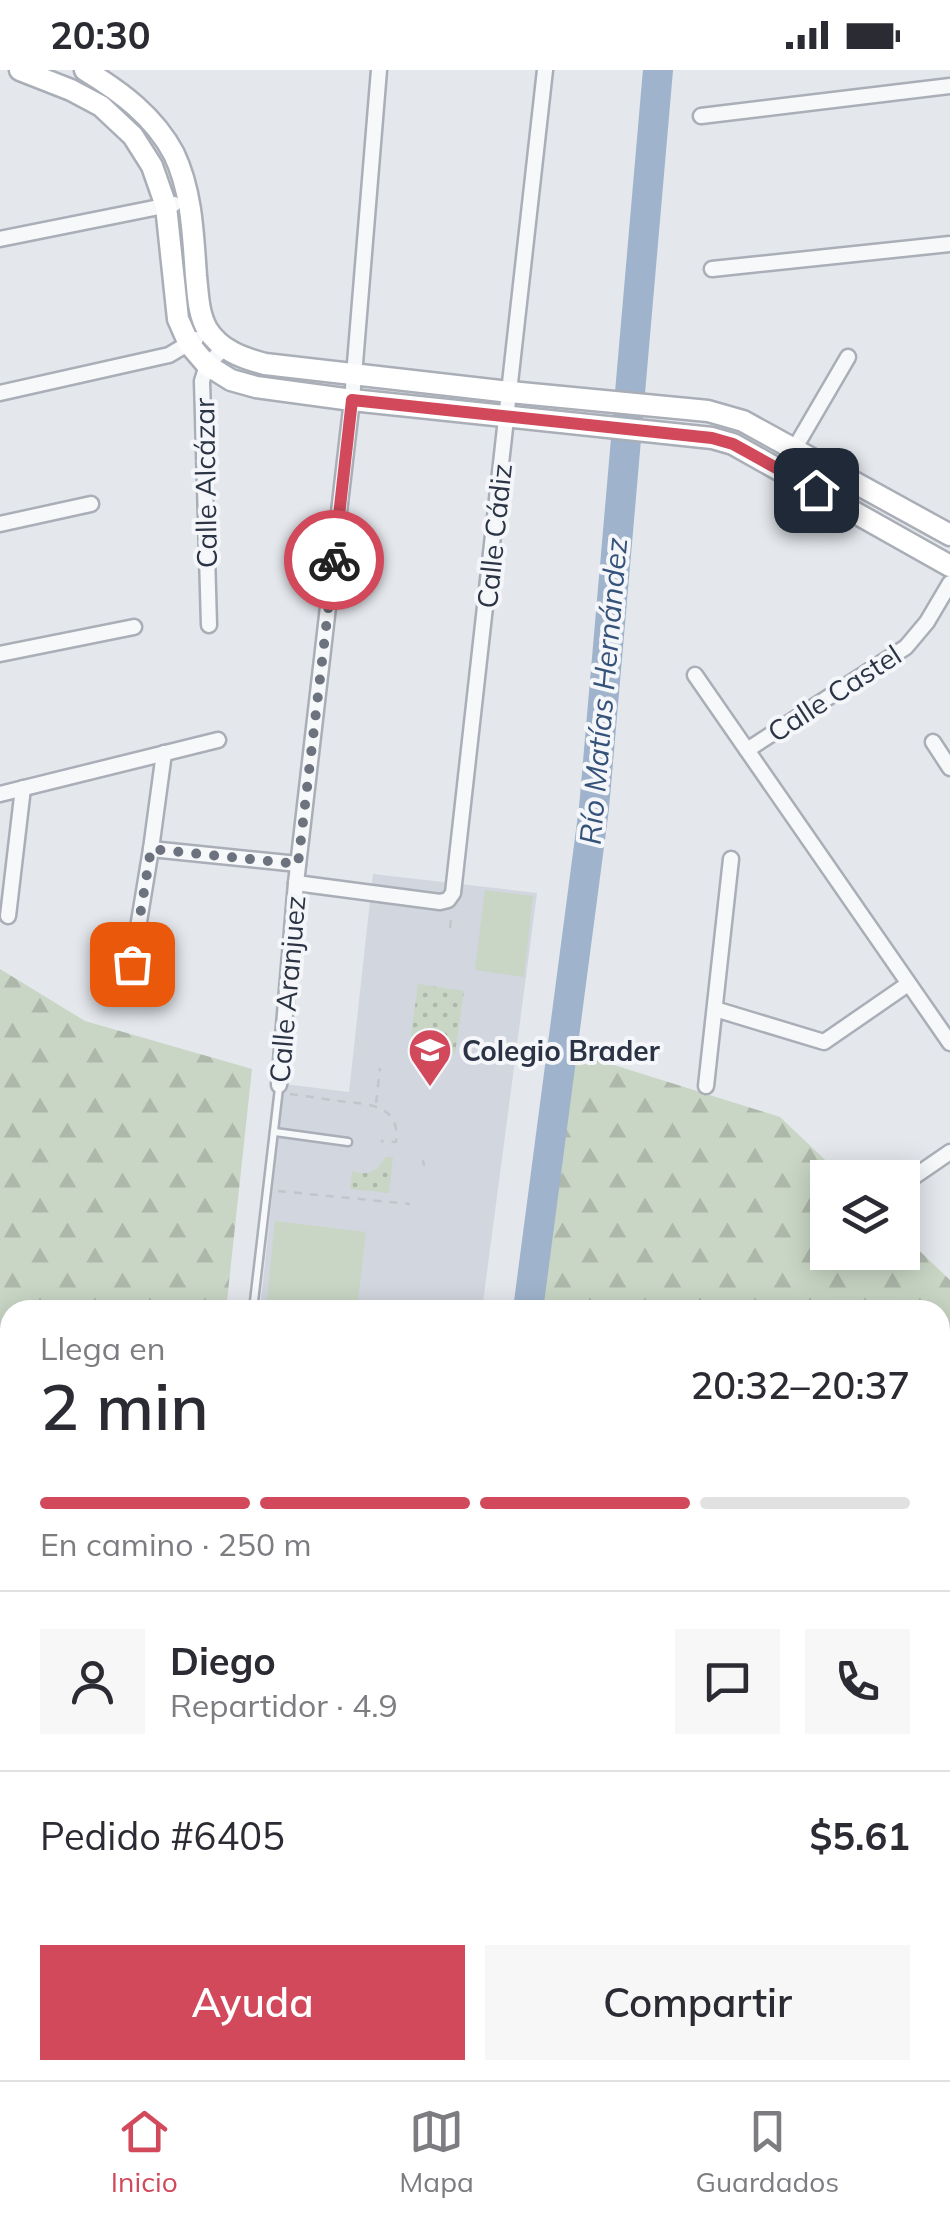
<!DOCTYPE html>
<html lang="es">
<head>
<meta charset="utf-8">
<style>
	:root { --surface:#fff; --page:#f7f7f7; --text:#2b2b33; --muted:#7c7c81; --line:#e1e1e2; --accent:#d1495b }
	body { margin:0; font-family:Mulish,sans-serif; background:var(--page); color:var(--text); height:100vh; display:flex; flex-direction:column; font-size:38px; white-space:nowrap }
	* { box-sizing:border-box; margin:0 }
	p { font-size:32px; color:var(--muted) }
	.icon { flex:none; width:55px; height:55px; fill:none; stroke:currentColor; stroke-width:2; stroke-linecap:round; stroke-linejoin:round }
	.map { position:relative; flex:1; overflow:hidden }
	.panel { position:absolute; left:0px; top:1230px; width:950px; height:780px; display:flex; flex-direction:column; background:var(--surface); border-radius:30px 30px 0 0; box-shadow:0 5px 25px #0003 }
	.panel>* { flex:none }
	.buttons { position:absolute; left:810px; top:1090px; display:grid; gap:20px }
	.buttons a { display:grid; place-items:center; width:110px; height:110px; border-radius:0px; background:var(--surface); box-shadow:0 5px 25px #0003; font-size:50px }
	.pin { position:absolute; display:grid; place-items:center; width:85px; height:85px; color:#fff; margin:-42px; border-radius:20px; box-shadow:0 5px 15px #0006 }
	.courier { position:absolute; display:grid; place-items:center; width:100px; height:100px; margin:-50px; border:8px solid #d1495b; border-radius:50%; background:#fff; color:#222; box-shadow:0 2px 12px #0007 }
	.headline em { font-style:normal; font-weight:600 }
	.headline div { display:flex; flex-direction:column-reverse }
	.headline { display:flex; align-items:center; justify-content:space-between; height:170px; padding:0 40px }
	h1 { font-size:65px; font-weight:600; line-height:75px }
	.bar { display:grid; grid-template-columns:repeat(4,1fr); gap:15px 10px; align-content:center; height:120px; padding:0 40px }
	.bar i { height:12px; border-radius:8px; background:var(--line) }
	.bar .active { background:var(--accent) }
	.bar p { grid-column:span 4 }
	.line { display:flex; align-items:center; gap:25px; padding:0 40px; border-top:2px solid var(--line) }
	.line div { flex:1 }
	.round { display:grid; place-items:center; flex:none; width:105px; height:105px; border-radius:0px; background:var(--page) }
	.primary-button { display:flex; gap:20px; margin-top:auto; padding:20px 40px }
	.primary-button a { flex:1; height:115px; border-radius:0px; background:var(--accent); color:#fff; font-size:40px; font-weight:600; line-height:115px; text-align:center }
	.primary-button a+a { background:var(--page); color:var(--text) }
	.status { display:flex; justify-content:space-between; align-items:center; height:70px; padding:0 50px; background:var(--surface); direction:ltr }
	.status svg { height:28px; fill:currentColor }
	.tabs { display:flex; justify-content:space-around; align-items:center; height:140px; border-top:2px solid var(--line); background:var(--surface); font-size:28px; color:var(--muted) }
	.tabs a { display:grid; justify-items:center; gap:5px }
	.tabs .active { color:var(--accent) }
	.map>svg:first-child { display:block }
</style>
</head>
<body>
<div class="status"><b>20:30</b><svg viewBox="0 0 49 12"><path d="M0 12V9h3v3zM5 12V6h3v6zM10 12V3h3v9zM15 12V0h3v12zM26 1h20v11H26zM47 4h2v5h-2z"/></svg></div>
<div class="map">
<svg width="950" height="2010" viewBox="0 0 950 2010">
	<defs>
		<pattern id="green-dots" width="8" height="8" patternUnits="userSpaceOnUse" patternTransform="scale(2.5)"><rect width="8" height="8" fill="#c9d6c5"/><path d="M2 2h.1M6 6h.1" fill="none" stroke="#adb8ab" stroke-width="1.8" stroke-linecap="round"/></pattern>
		<pattern id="forest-firs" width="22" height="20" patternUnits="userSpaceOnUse" patternTransform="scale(2.5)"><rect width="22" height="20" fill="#c9d6c5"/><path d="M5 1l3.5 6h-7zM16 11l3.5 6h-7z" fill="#adb8ab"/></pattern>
	</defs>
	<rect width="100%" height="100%" fill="#e4e7ec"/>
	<path fill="#d2d6de" d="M373 804 537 823 482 1240H260L284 1014 349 1022Z"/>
	<g fill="url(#green-dots)">
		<path d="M418 914 464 921 455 984 437 977 423 982 409 980Z"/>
		<path d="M386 1087H393L389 1123 350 1119 352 1101C371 1106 375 1102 386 1087Z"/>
	</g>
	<g fill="url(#forest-firs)">
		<path d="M0 899 85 951 252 999 226 1240H10V1674L0 1676Z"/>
		<path d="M566 980 780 1047 843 1107 828 1108V1182H902L903 1165 950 1210V1558L940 1560V1240H533Z"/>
		<path d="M950 1658V2010H0V1802L10 1800V2000H940V1659Z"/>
	</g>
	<g fill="#c9d6c5">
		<path d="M485 820 533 826 524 907 475 900Z"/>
		<path d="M275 1151 366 1162 357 1240H266Z"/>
	</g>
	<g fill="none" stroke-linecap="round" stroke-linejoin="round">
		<g stroke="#9fb4cc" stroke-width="30">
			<path d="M528 1240 594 738 658 0"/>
			<path d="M445 2010V2000"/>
		</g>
		<g stroke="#a9aeb7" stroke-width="11">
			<g id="lane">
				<path d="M275 1062 348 1072"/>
				<path d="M253 1240 279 1018"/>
			</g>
		</g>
		<g stroke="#a9aeb7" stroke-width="19">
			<g id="street">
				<path d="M701 46 950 16"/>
				<path d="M0 169 174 134"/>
				<path d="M712 199 950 174"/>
				<path d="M0 323 169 285 196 269"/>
				<path d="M782 400 848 287"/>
				<path d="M0 454 91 434"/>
				<path d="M209 555 202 311 207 295 224 278"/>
				<path d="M0 584 134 557"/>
				<path d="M695 605 950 973"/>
				<path d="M933 672 950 698"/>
				<path d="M747 680 906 577 927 552 950 513"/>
				<path d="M0 724 218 670"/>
				<path d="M151 779 298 794"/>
				<path d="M296 813 440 832 448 830 453 823 545 0"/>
				<path d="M8 846 23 718"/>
				<path d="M132 894 151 779 164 683"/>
				<path d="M715 939 824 972 908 914"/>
				<path d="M279 1015 296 813 352 330 379 0"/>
				<path d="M706 1016 731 789"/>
				<path d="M902 1115 950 1082"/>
			</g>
		</g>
		<g stroke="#a9aeb7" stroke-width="25">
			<g id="secondary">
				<path d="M20 0 71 20 101 36 133 66 152 96 166 136 178 249 189 274 207 295 231 310 256 317 352 330 712 368 733 374 950 496"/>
				<path d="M85 0C121 22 154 46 174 84 192 122 193 165 196 206 198 224 198 243 207 259 220 280 242 288 265 294L510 322 708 341 743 351 950 465"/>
			</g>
		</g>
		<g stroke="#8b94a3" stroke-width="30">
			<g id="highway">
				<path d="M940 1584 950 1582"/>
				<path d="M940 1630H950"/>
				<path d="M0 1732 10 1731"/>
				<path d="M0 1766 10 1765"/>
			</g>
		</g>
		<g stroke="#c2c5cb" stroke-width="2.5" stroke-dasharray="8 8" stroke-linecap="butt">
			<path d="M450 858 451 849"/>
			<path d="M290 1024C307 1026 323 1029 339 1031 367 1034 401 1034 396 1072L381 1071"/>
			<path d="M376 1033 380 998"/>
			<path d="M423 1090 424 1096"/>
			<path d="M278 1121 410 1134"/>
		</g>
		<use href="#lane" stroke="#f7f8fa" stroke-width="6"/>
		<use href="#street" stroke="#f7f8fa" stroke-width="14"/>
		<use href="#secondary" stroke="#fff" stroke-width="20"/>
		<use href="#highway" stroke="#fff" stroke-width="25"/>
	</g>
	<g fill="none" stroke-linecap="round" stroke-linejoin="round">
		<path stroke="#6c737f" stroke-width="10" stroke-dasharray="0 18" d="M132 894 151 779 298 794 334 490"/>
		<path stroke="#d1495b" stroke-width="12" d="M334 490 352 330 712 368 733 374 816 420"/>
	</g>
	<defs>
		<g id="school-pin" transform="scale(2.25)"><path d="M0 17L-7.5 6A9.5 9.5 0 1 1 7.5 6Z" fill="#d1495b" stroke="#f4f6f9"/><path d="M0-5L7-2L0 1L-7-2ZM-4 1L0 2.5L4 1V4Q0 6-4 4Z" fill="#fff"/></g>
	</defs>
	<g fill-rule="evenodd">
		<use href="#school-pin" x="430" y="980"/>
	</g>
	<g text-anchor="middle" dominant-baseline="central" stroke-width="8" stroke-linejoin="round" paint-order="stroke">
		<g font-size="28" fill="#2b3445" stroke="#f4f6f9">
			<text transform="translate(205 413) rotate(-91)">Calle Alcázar</text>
			<text transform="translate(494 466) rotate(-84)">Calle Cádiz</text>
			<text transform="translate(834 623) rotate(-33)">Calle Castel</text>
			<text transform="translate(287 919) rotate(-85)">Calle Aranjuez</text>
		</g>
		<g font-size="28" font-weight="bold" fill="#2b3445" stroke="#f4f6f9" text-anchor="start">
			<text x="462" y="980">Colegio Brader</text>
		</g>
		<g font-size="30" font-style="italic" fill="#34527a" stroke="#f4f6f9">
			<text transform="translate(603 621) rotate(-85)">Río Matías Hernández</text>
		</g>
	</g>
</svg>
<div class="buttons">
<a><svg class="icon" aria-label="layers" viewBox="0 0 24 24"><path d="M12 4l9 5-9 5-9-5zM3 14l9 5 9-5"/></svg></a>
</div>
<div class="pin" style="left:132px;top:894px;background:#ea580c"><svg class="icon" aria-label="bag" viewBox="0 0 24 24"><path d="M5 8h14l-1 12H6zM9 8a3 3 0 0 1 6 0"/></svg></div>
<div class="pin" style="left:816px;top:420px;background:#1f2937"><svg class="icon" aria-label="home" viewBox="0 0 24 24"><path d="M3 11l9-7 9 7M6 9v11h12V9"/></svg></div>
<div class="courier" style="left:334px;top:490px"><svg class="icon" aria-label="bike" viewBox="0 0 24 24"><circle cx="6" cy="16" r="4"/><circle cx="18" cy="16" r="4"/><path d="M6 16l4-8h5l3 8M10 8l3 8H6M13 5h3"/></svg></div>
<section class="panel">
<div class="headline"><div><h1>2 min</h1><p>Llega en</p></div><em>20:32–20:37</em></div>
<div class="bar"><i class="active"></i><i class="active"></i><i class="active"></i><i></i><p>En camino · 250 m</p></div>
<div class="line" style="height:180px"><a class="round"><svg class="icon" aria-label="person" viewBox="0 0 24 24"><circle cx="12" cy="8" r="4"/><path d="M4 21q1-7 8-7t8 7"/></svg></a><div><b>Diego</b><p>Repartidor · 4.9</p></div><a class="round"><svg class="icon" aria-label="chat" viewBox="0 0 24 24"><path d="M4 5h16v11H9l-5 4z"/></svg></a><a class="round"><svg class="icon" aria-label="phone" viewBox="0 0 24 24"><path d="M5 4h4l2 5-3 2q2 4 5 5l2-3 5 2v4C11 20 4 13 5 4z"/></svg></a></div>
<div class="line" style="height:130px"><div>Pedido #6405</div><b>$5.61</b></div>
<div class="primary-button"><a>Ayuda</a><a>Compartir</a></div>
</section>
</div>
<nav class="tabs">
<a class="active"><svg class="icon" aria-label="home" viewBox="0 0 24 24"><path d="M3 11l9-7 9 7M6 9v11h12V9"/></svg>Inicio</a>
<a><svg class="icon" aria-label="map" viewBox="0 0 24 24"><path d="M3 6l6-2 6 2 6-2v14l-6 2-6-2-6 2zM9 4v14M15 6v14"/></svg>Mapa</a>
<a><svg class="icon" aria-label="saved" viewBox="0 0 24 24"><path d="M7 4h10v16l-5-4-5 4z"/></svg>Guardados</a>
</nav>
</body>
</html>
